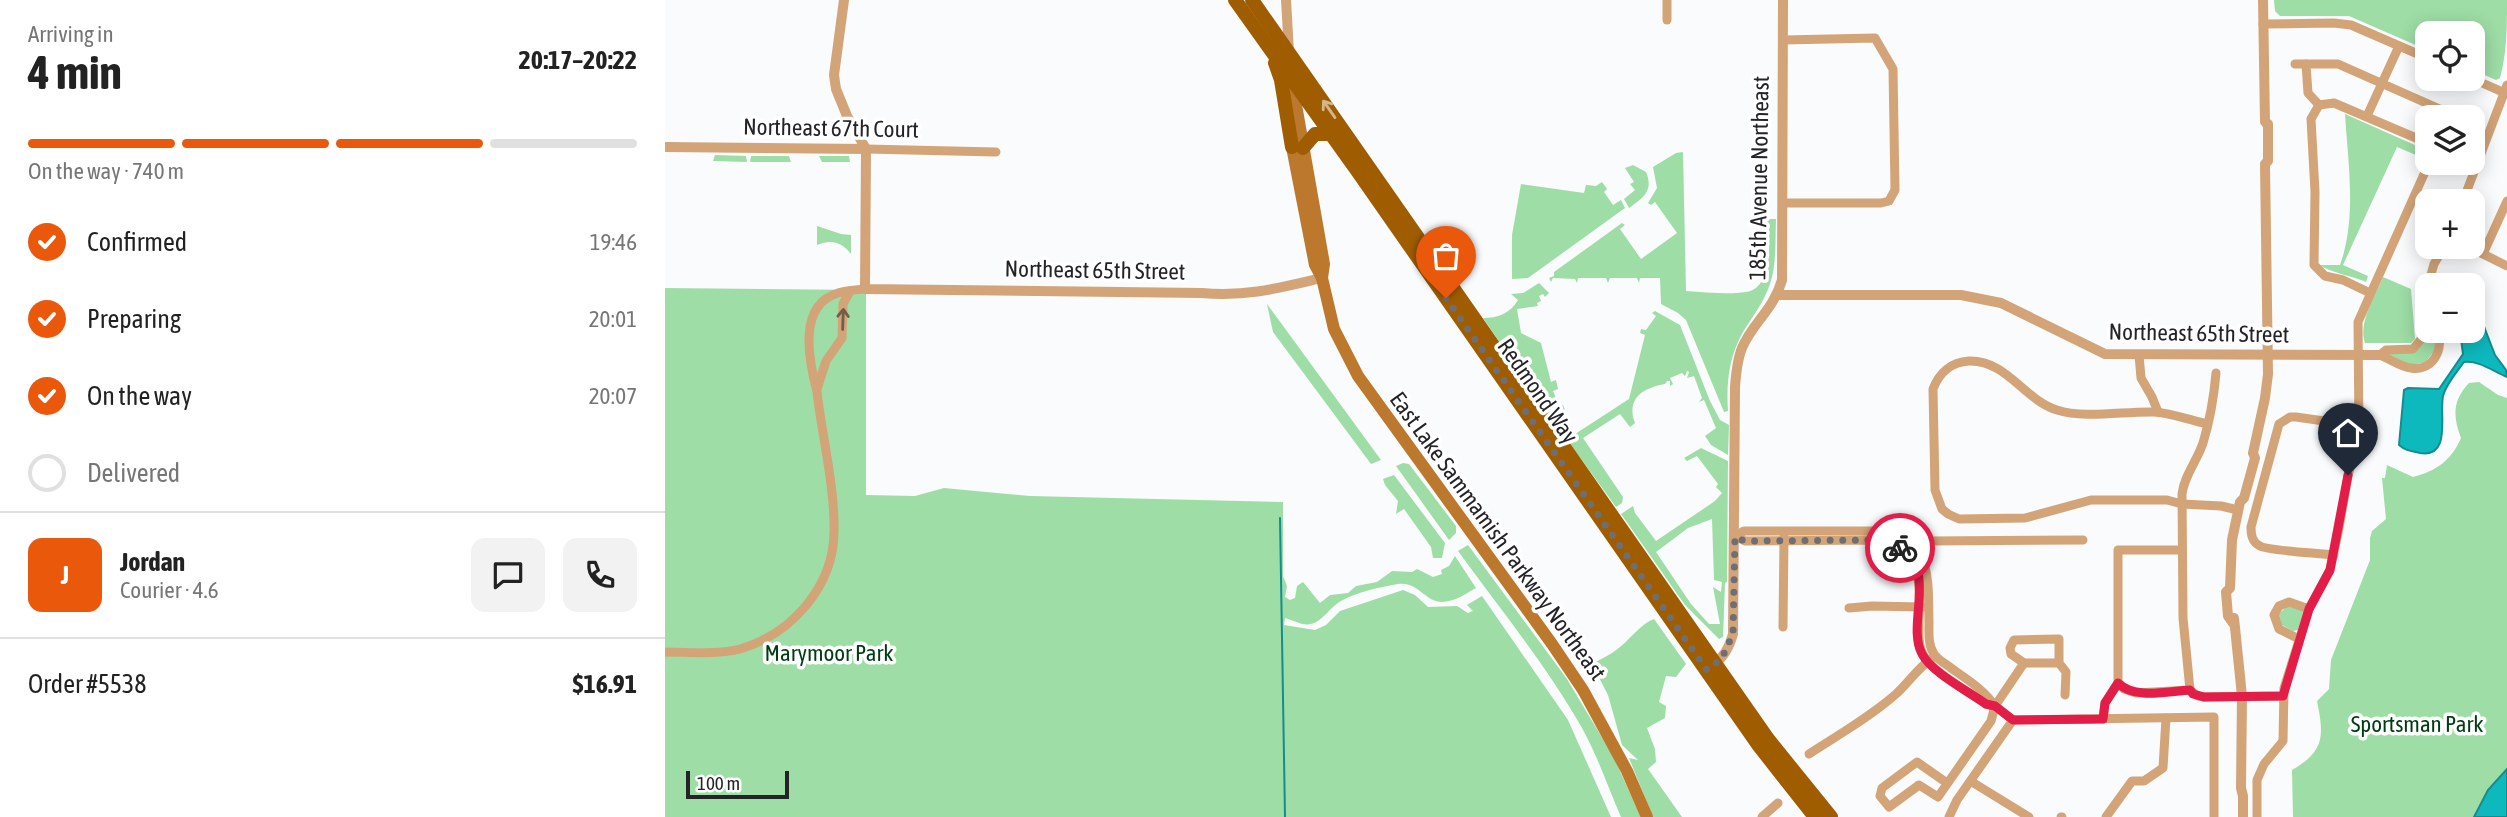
<!DOCTYPE html>
<html lang="en">
<head>
<meta charset="utf-8">
<style>
	:root { --surface:#fff; --page:#f2f2f2; --text:#222; --muted:#767676; --line:#e0e0e0; --accent:#ea580c }
	body { margin:0; font-family:"Asap Condensed",sans-serif; background:var(--page); color:var(--text); height:100vh; display:flex; flex-direction:column; font-size:26px; white-space:nowrap }
	* { box-sizing:border-box; margin:0 }
	p { font-size:23px; color:var(--muted) }
	.icon { flex:none; width:38px; height:38px; fill:none; stroke:currentColor; stroke-width:2; stroke-linecap:round; stroke-linejoin:round }
	.map { position:relative; flex:1; overflow:hidden }
	.side { display:flex; flex-direction:column; background:var(--surface); width:665px }
	.side>* { flex:none }
	.controls { position:absolute; left:1750px; top:21px; display:grid; gap:14px }
	.controls a { display:grid; place-items:center; width:70px; height:70px; border-radius:14px; background:var(--surface); box-shadow:0 4px 18px #0003; font-size:35px }
	.scale { position:absolute; left:21px; bottom:18px; width:103px; box-sizing:border-box; padding-left:7px; border:4px solid #242428; border-top:0; font-size:19px; line-height:24px; white-space:nowrap; color:#242428; -webkit-text-stroke:5px #fff; paint-order:stroke }
	.pin { position:absolute; display:grid; place-items:center; width:60px; height:60px; color:#fff; margin:-72px -30px; border-radius:50% 50% 50% 0; rotate:-45deg; box-shadow:0 0 7px #0007 }
	.pin .icon { rotate:45deg }
	.courier { position:absolute; display:grid; place-items:center; width:70px; height:70px; margin:-35px; border:5px solid #e11d48; border-radius:50%; background:#fff; color:#222; box-shadow:0 2px 9px #0007 }
	.summary em { font-style:normal; font-weight:700 }
	.summary div { display:flex; flex-direction:column-reverse }
	.summary { display:flex; align-items:center; justify-content:space-between; height:119px; padding:0 28px }
	h1 { font-size:46px; font-weight:700; line-height:52px }
	.bar { display:grid; grid-template-columns:repeat(4,1fr); gap:10px 7px; align-content:center; height:84px; padding:0 28px }
	.bar i { height:9px; border-radius:5px; background:var(--line) }
	.bar .selected { background:var(--accent) }
	.bar p { grid-column:span 4 }
	.line { display:flex; align-items:center; gap:18px; padding:0 28px; border-top:2px solid var(--line) }
	.line div { flex:1 }
	.round { display:grid; place-items:center; flex:none; width:74px; height:74px; border-radius:14px; background:var(--page) }
	ol { padding:0 28px; list-style:none }
	li { display:flex; align-items:center; gap:21px; height:77px }
	li p { margin-inline-start:auto }
	li .icon { padding:7px; border-radius:50%; background:var(--accent); color:#fff; stroke-width:4 }
	li:last-child { color:var(--muted) }
	li i { width:38px; height:38px; border:4px solid var(--line); border-radius:50% }
	main { display:flex; flex:1; min-height:0 }
	.map>svg:first-child { display:block }
</style>
</head>
<body>
<main>
<section class="side">
<div class="summary"><div><h1>4 min</h1><p>Arriving in</p></div><em>20:17–20:22</em></div>
<div class="bar"><i class="selected"></i><i class="selected"></i><i class="selected"></i><i></i><p>On the way · 740 m</p></div>
<ol>
<li><svg class="icon" aria-label="check" viewBox="0 0 24 24"><path d="M5 12l5 5 9-10"/></svg>Confirmed<p>19:46</p></li>
<li><svg class="icon" aria-label="check" viewBox="0 0 24 24"><path d="M5 12l5 5 9-10"/></svg>Preparing<p>20:01</p></li>
<li><svg class="icon" aria-label="check" viewBox="0 0 24 24"><path d="M5 12l5 5 9-10"/></svg>On the way<p>20:07</p></li>
<li><i></i>Delivered</li>
</ol>
<div class="line" style="height:126px"><b class="round" style="background:var(--accent);color:#fff">J</b><div><b>Jordan</b><p>Courier · 4.6</p></div><a class="round"><svg class="icon" aria-label="chat" viewBox="0 0 24 24"><path d="M4 5h16v11H9l-5 4z"/></svg></a><a class="round"><svg class="icon" aria-label="phone" viewBox="0 0 24 24"><path d="M5 4h4l2 5-3 2q2 4 5 5l2-3 5 2v4C11 20 4 13 5 4z"/></svg></a></div>
<div class="line" style="height:91px"><div>Order #5538</div><b>$16.91</b></div>
</section>
<div class="map">
<svg width="1842" height="817" viewBox="0 0 1842 817">
	<rect width="100%" height="100%" fill="#fafbfd"/>
	<g fill="#9edda6" fill-rule="evenodd">
		<path d="M1609 0H1842C1842 26 1842 53 1835 78L1831 80 1808 70V33H1762V50L1684 16H1615L1610 11Z"/>
		<path d="M1680 114 1752 146 1756 151 1758 158 1732 147 1678 265 1703 276 1701 282C1690 277 1661 271 1655 265H1675C1692 218 1683 163 1680 114Z"/>
		<path d="M1018 152 1021 291C1040 292 1062 295 1081 292 1109 288 1105 239 1102 219H1111C1110 240 1112 263 1105 284 1099 302 1088 316 1078 332 1064 357 1061 383 1063 411L1059 412 1021 320 1013 313 996 304 995 278H975L974 283 972 278H945L943 283 941 278H913L912 283 910 279 888 278 886 282 884 278 889 276V272L957 223 960 225 955 229 976 259 1012 233 990 202 986 205 983 203 992 188 988 167 1011 153Z"/>
		<path d="M50 155 81 156 82 162 48 161Z"/>
		<path d="M86 156H124L126 162H85Z"/>
		<path d="M154 156H184L185 162H157Z"/>
		<path d="M968 165 981 172C989 191 978 198 964 208L959 199 970 190 965 184 969 182 960 168Z"/>
		<path d="M937 182 942 189 939 192 948 205 956 200 960 208 863 278 847 279V235L856 184 919 193 921 185 931 186Z"/>
		<path d="M152 226 176 234 186 235V254C177 242 166 239 152 245Z"/>
		<path d="M1718 277 1746 289 1750 339 1746 343H1700C1693 322 1710 297 1718 277Z"/>
		<path d="M874 283 884 293 880 297 878 294 874 296 876 301 872 303 873 306 852 309 856 333 876 343 886 382 891 380 893 389 888 391 894 405H898L904 420 897 426 892 425 818 318C832 318 845 314 853 300L846 294 858 293Z"/>
		<path d="M0 288 201 290V495L250 496 279 488 365 496 618 502V576L622 586 620 597 625 600 630 598 632 586 638 582 655 603 665 595 683 593 691 586 712 582 727 571 747 572 752 569 768 577 777 574 776 570 784 566 790 556 811 588C802 593 789 602 777 602 760 602 753 581 733 584 715 587 692 592 676 601 665 607 658 621 646 624 637 626 628 620 620 618L619 625 650 630 661 625 675 611 738 590 750 595 763 607 792 606 803 613 808 611 802 605 817 596 903 720 946 817H0Z"/>
		<path d="M602 304 716 460 706 464 608 332Z"/>
		<path d="M990 311 1015 325 1045 401 1055 420 1064 425 1063 455 1046 445 1040 436 1051 428 1039 400 1034 402 1037 398 1029 376 1022 378 1024 372 1022 371 1020 376 1017 373 1005 378 1008 384 1005 386V381H1002L1000 384C977 388 961 399 970 423L965 427 955 414 918 438 958 497 957 503 951 507 906 445 904 438 964 399 980 335 975 333 976 329 981 330 991 316 987 313Z"/>
		<path d="M1762 322V331H1769L1772 347 1760 363 1743 365 1719 352H1745Z"/>
		<path d="M1814 382 1833 395 1842 398V817H1628L1627 770C1660 751 1659 736 1652 701L1664 689 1666 660 1705 560V538L1707 531 1721 519 1717 478H1720L1722 465 1748 477C1771 471 1786 461 1796 438 1788 417 1787 401 1804 383Z"/>
		<path d="M1036 448 1063 461 1062 582 1060 583 1058 637 1054 639 1020 605 956 514 968 506 970 513 991 541 1050 501 1057 493 1051 487 1053 484 1032 456 1022 461 1019 458ZM1047 519 1049 580 1057 582 1056 592 1048 587 1055 624H1044L1026 604 991 552 1023 528Z"/>
		<path d="M738 463 744 464 791 526V533L784 540 731 466Z"/>
		<path d="M729 475 780 543 777 558H768L766 547 739 509 731 514 733 501 720 485 718 479Z"/>
		<path d="M803 545 902 679 948 756 976 817H956C943 787 933 757 917 728 882 666 835 609 793 551Z"/>
		<path d="M1622 606 1639 611 1633 630 1628 631 1615 624 1613 615Z"/>
		<path d="M989 619 1021 664 1011 677 1001 676 994 702 1001 706 1000 718 982 728 990 749 991 762 983 769 1017 817H988L964 758 973 760 957 745 943 695 927 664C936 659 947 654 955 647 966 638 977 623 989 619Z"/>
	</g>
	<g fill="#0db9bd" stroke="#148c90" stroke-width="2">
		<path d="M1808 313 1818 324 1830 355 1841 370 1842 377C1829 372 1814 360 1799 362 1792 372 1781 384 1778 396 1774 414 1787 458 1755 453 1746 451 1741 451 1734 445L1739 390 1743 388 1774 389 1798 354 1795 331H1808Z"/>
		<path d="M1842 769V817H1809L1823 790Z"/>
	</g>
	<g fill="none" stroke-linecap="round" stroke-linejoin="round">
		<path stroke="#148c90" stroke-width="2" d="M615 518 620 817"/>
		<g stroke="#d3a478" stroke-width="9">
			<path d="M1002 0V20"/>
			<path d="M1598 24 1669 23 1686 25 1762 58"/>
			<path d="M1118 40 1210 38 1228 69 1230 190 1224 201 1216 203H1119"/>
			<path d="M1630 64H1673L1786 114 1785 117"/>
			<path d="M1641 64 1643 93 1654 105"/>
			<path d="M1808 79 1842 94"/>
			<path d="M1654 105 1646 119 1650 192 1649 265 1660 276 1678 280 1705 293"/>
			<path d="M1654 105 1669 103 1751 138 1762 148"/>
			<path d="M1702 116 1734 46"/>
			<path d="M201 149 331 152"/>
			<path d="M1798 201 1842 85"/>
			<path d="M1804 247 1842 266"/>
			<path d="M1818 254 1842 201"/>
			<path d="M1763 285 1769 264 1779 247"/>
			<path d="M1474 355 1476 378 1487 397 1493 412"/>
			<path d="M1715 355 1721 350 1748 349 1757 338 1762 288"/>
			<path d="M1715 355C1725 359 1736 367 1746 368 1768 372 1780 348 1772 331"/>
			<path d="M152 389 161 361 177 338 178 304 185 291"/>
			<path d="M1542 424C1525 420 1506 413 1489 412 1460 411 1419 419 1392 410 1359 400 1342 360 1304 361 1286 362 1274 373 1268 389L1270 490 1277 509 1283 514 1294 519 1360 518 1426 500H1502L1517 504 1556 506 1573 510"/>
			<path d="M1070 536 1080 541 1209 540C1262 548 1254 586 1254 628 1254 637 1253 646 1258 654 1268 673 1303 691 1321 704L1330 706 1348 720"/>
			<path d="M1070 536 1079 531H1210C1268 537 1263 577 1264 623 1264 634 1263 645 1269 654 1273 660 1281 664 1286 668 1303 680 1318 689 1330 706"/>
			<path d="M1249 552 1264 541 1418 540"/>
			<path d="M1669 555C1656 553 1603 551 1595 546 1587 542 1586 535 1586 527L1614 424 1625 417H1631L1694 426"/>
			<path d="M1184 608 1207 606 1258 607"/>
			<path d="M1118 627 1119 537"/>
			<path d="M1634 639 1614 629 1609 615 1614 606 1624 602 1644 609"/>
			<path d="M0 652C25 652 51 655 75 649 127 634 169 586 169 531 170 487 157 436 152 392 144 361 132 305 173 293 181 290 191 290 200 289"/>
			<path d="M1394 663V639L1349 640 1345 648 1346 654 1359 663H1394L1401 672 1400 695"/>
			<path d="M1453 683 1459 689 1471 693 1525 690 1533 696 1539 697 1618 696"/>
			<path d="M1525 690 1518 618 1517 494C1519 476 1532 461 1538 443 1545 420 1549 396 1551 373"/>
			<path d="M1438 719 1440 703 1453 683V550H1516"/>
			<path d="M1348 720 1549 717V817"/>
			<path d="M1144 754C1173 735 1205 717 1231 694 1244 682 1252 669 1266 659"/>
			<path d="M1307 782 1364 817"/>
			<path d="M1282 783 1252 762 1217 788 1215 796 1224 807 1254 785 1273 797 1326 721 1330 706 1359 663"/>
			<path d="M1097 817 1113 803"/>
			<path d="M1284 817 1292 800 1348 720"/>
			<path d="M1396 817H1397"/>
			<path d="M1441 817 1467 781H1479L1498 768 1501 718"/>
			<path d="M1592 817V780L1599 764 1618 741 1619 688 1644 609 1665 570 1674 528 1683 476 1694 433 1693 322 1764 163"/>
		</g>
		<g stroke="#d3a478" stroke-width="10">
			<path d="M179 0 169 75 171 89 182 116 201 149 200 289 537 293C582 297 614 288 657 278"/>
			<path d="M621 0 624 52"/>
			<path d="M0 147 201 149"/>
			<path d="M1112 295H1296L1336 303 1440 354 1715 355"/>
			<path d="M1569 618 1577 696 1576 788 1578 796V817"/>
			<path d="M1568 623 1563 616 1561 592 1565 588 1567 540 1575 502 1579 498 1590 458 1588 453 1600 398 1603 374 1600 164 1603 161V124L1600 122 1598 0"/>
			<path d="M1047 666C1059 657 1064 648 1068 634L1070 387C1071 374 1072 360 1077 348 1088 322 1108 311 1117 280L1118 0"/>
		</g>
		<g stroke="#bc782c" stroke-width="12">
			<path d="M627 82 659 264 657 278"/>
			<path d="M628 139 627 147 650 265 657 278 669 329 693 376 887 644 918 690 962 771 982 817"/>
		</g>
		<g stroke="#9f5d00" stroke-width="14">
			<path d="M570 0 693 172 1094 746 1150 817"/>
			<path d="M587 0 1103 739 1166 817"/>
			<path d="M610 63 616 80 627 147"/>
			<path d="M638 148 650 134H665"/>
		</g>
	</g>
	<defs><path id="oneway-shaft" d="M-6 0H5M1.5-3L5.5 0L1.5 3" fill="none" stroke-width="1.6" stroke-linecap="round" stroke-linejoin="round" transform="scale(1.75)"/></defs>
	<use stroke="#d4b68c" href="#oneway-shaft" transform="translate(664 109) rotate(-125)"/>
	<use stroke="#735e4c" href="#oneway-shaft" transform="translate(178 319) rotate(-88)"/>
	<g fill="none" stroke-linecap="round" stroke-linejoin="round">
		<path stroke="#6f6f73" stroke-width="7" stroke-dasharray="0 12.6" d="M781 298 1042 670 1057 658 1068 634 1070 537 1080 541 1209 540 1235 548"/>
		<path stroke="#e11d48" stroke-width="9" d="M1235 548C1273 571 1241 624 1257 654 1267 673 1303 691 1321 704L1330 706 1348 720 1438 719 1440 703 1453 683C1470 700 1503 691 1525 690L1528 694 1539 697 1618 696 1644 609 1665 570 1683 475"/>
	</g>
	<g text-anchor="middle" dominant-baseline="central" stroke-width="7" stroke-linejoin="round" paint-order="stroke">
		<g font-size="23" fill="#242428" stroke="#fff">
			<text transform="translate(166 128) rotate(1)">Northeast 67th Court</text>
			<text transform="translate(1094 178) rotate(-89)">185th Avenue Northeast</text>
			<text transform="translate(430 270) rotate(1)">Northeast 65th Street</text>
			<text transform="translate(1534 333) rotate(1)">Northeast 65th Street</text>
			<text transform="translate(873 391) rotate(55)">Redmond Way</text>
			<text transform="translate(833 536) rotate(54)">East Lake Sammamish Parkway Northeast</text>
		</g>
		<g font-size="23" fill="#013d14" stroke="#fff">
			<text x="164" y="653">Marymoor Park</text>
			<text x="1752" y="724">Sportsman Park</text>
		</g>
	</g>
</svg>
<div class="controls">
<a><svg class="icon" aria-label="locate" viewBox="0 0 24 24"><circle cx="12" cy="12" r="6"/><path d="M12 2v4M12 18v4M2 12h4M18 12h4"/></svg></a>
<a><svg class="icon" aria-label="layers" viewBox="0 0 24 24"><path d="M12 4l9 5-9 5-9-5zM3 14l9 5 9-5"/></svg></a>
<a>+</a>
<a>−</a>
</div>
<div class="scale">100 m</div>
<div class="pin" style="left:781px;top:298px;background:#ea580c"><svg class="icon" aria-label="bag" viewBox="0 0 24 24"><path d="M5 8h14l-1 12H6zM9 8a3 3 0 0 1 6 0"/></svg></div>
<div class="pin" style="left:1683px;top:475px;background:#1f2937"><svg class="icon" aria-label="home" viewBox="0 0 24 24"><path d="M3 11l9-7 9 7M6 9v11h12V9"/></svg></div>
<div class="courier" style="left:1235px;top:548px"><svg class="icon" aria-label="bike" viewBox="0 0 24 24"><circle cx="6" cy="16" r="4"/><circle cx="18" cy="16" r="4"/><path d="M6 16l4-8h5l3 8M10 8l3 8H6M13 5h3"/></svg></div>
</div>
</main>
</body>
</html>
